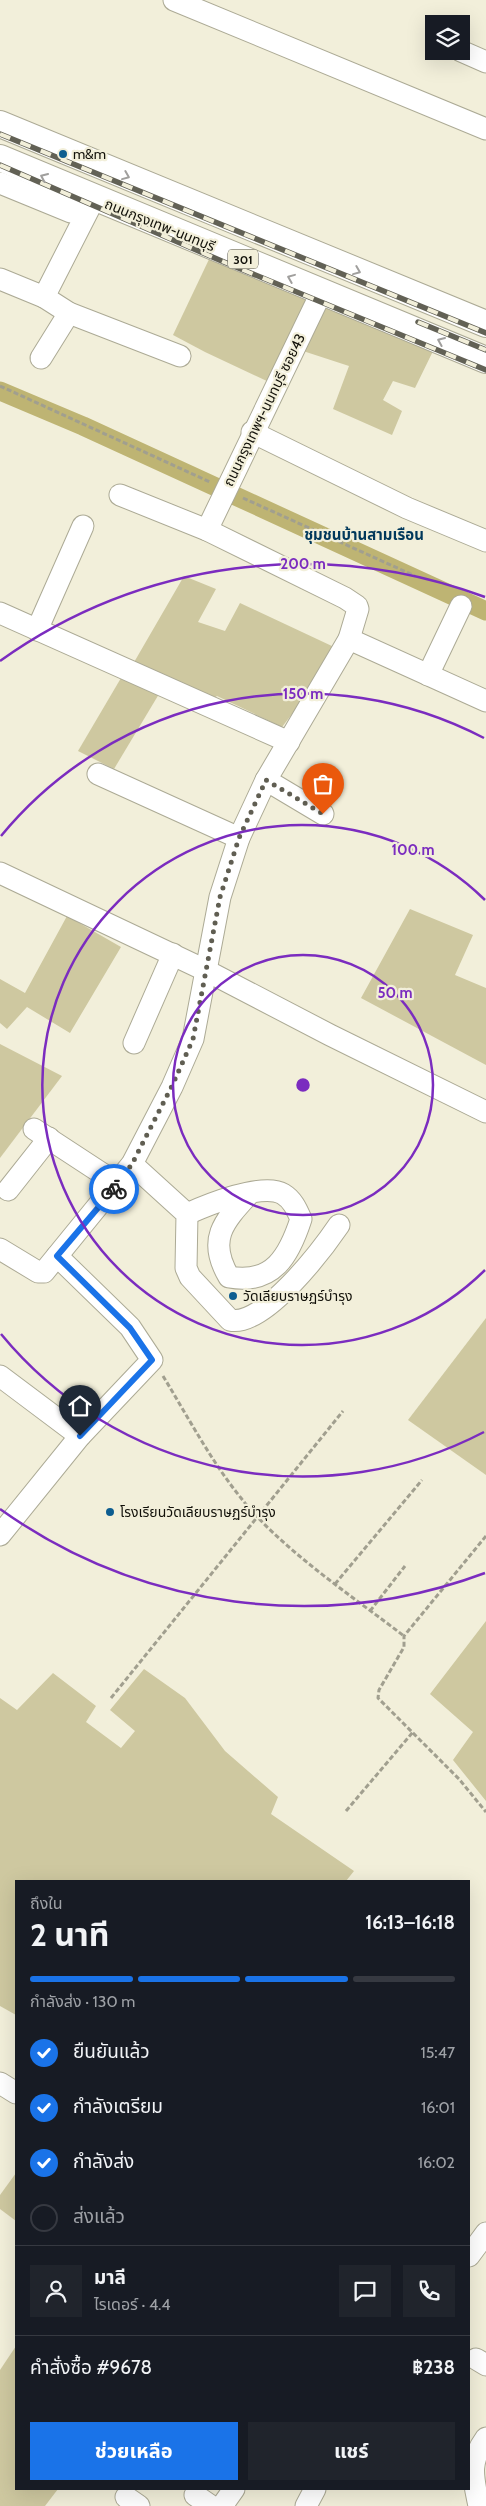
<!DOCTYPE html>
<html lang="th">
<head>
<meta charset="utf-8">
<style>
	:root { --surface:#171b24; --page:#20242c; --text:#f1f3f6; --muted:#9ea1a6; --line:#363941; --accent:#1a73e8 }
	body { margin:0; font-family:Cabin,"Noto Sans Thai",sans-serif; background:var(--page); color:var(--text); height:100vh; display:flex; flex-direction:column; font-size:19px; white-space:nowrap }
	* { box-sizing:border-box; margin:0 }
	p { font-size:16px; color:var(--muted) }
	.icon { flex:none; width:28px; height:28px; fill:none; stroke:currentColor; stroke-width:2; stroke-linecap:round; stroke-linejoin:round }
	.map { position:relative; flex:1; overflow:hidden }
	.drawer { position:absolute; left:15px; top:1880px; width:455px; height:610px; display:flex; flex-direction:column; background:var(--surface); border-radius:0px; box-shadow:0 5px 20px #0002 }
	.drawer>* { flex:none }
	.tools { position:absolute; left:425px; top:15px; display:grid; gap:10px }
	.tools a { display:grid; place-items:center; width:45px; height:45px; border-radius:0px; background:var(--surface); box-shadow:0 5px 20px #0002; font-size:25px }
	.pin { position:absolute; display:grid; place-items:center; width:42px; height:42px; color:#fff; margin:-51px -21px; border-radius:50% 50% 50% 0; rotate:-45deg; box-shadow:0 0 5px #0007 }
	.pin .icon { rotate:45deg }
	.courier { position:absolute; display:grid; place-items:center; width:50px; height:50px; margin:-25px; border:4px solid #1a73e8; border-radius:50%; background:#fff; color:#222; box-shadow:0 1px 6px #0007 }
	.overview em { font-style:normal; font-weight:700 }
	.overview div { display:flex; flex-direction:column-reverse }
	.overview { display:flex; align-items:center; justify-content:space-between; height:85px; padding:0 15px }
	h1 { font-size:32px; font-weight:700; line-height:38px }
	.bar { display:grid; grid-template-columns:repeat(4,1fr); gap:8px 5px; align-content:center; height:60px; padding:0 15px }
	.bar i { height:6px; border-radius:4px; background:var(--line) }
	.bar .active { background:var(--accent) }
	.bar p { grid-column:span 4 }
	.line { display:flex; align-items:center; gap:12px; padding:0 15px; border-top:1px solid var(--line) }
	.line div { flex:1 }
	.round { display:grid; place-items:center; flex:none; width:52px; height:52px; border-radius:0px; background:var(--page) }
	ol { padding:0 15px; list-style:none }
	li { display:flex; align-items:center; gap:15px; height:55px }
	li p { margin-inline-start:auto }
	li .icon { padding:5px; border-radius:50%; background:var(--accent); color:#fff; stroke-width:4 }
	li:last-child { color:var(--muted) }
	li i { width:28px; height:28px; border:2px solid var(--line); border-radius:50% }
	.primary-button { display:flex; gap:10px; margin-top:auto; padding:10px 15px }
	.primary-button a { flex:1; height:58px; border-radius:0px; background:var(--accent); color:#fff; font-size:20px; font-weight:700; line-height:58px; text-align:center }
	.primary-button a+a { background:var(--page); color:var(--text) }
	.map>svg:first-child { display:block }
</style>
</head>
<body>
<div class="map">
<svg width="486" height="2506" viewBox="0 0 486 2506">
	<rect width="100%" height="100%" fill="#f2efda"/>
	<g fill="#cec8a0">
		<path d="M212 253 314 296 269 382 205 352 173 335Z"/>
		<path d="M329 299 435 347 415 388 393 381 383 400 402 411 392 435 333 409 349 366 303 351Z"/>
		<path d="M184 576 216 589 198 622 225 631 240 603 334 647 312 688 282 727 217 696 210 701 133 664Z"/>
		<path d="M121 678 159 694 114 769 78 751Z"/>
		<path d="M410 909 473 935 455 975 486 988V1065L361 998Z"/>
		<path d="M67 916 121 947 70 1033 27 1007 7 1029 0 1023V979L25 993Z"/>
		<path d="M0 1044 62 1076 0 1158Z"/>
		<path d="M486 1318V1475L408 1420Z"/>
		<path d="M486 1621V1801L453 1760 473 1732 430 1694Z"/>
		<path d="M144 1669 185 1698 225 1751 278 1797 271 1814 354 1871 346 1881H16V2015L0 2006V1698L17 1710 53 1673 96 1706 86 1722 121 1748 135 1731 110 1710Z"/>
		<path d="M16 2173V2221L0 2209V2195Z"/>
		<path d="M16 2346V2489H58L45 2506H0V2370Z"/>
	</g>
	<g fill="none" stroke-linecap="round" stroke-linejoin="round">
		<path stroke="#beb473" stroke-width="19" d="M0 391 83 426 486 611"/>
		<g stroke="#acaa95" stroke-width="23">
			<g id="minor">
				<path d="M174 0 486 129"/>
				<path d="M461 51 486 62"/>
				<path d="M0 183 71 212 82 194"/>
				<path d="M0 279 44 297 94 199"/>
				<path d="M44 297 69 313 180 356"/>
				<path d="M41 358 69 313"/>
				<path d="M252 432 407 508 486 541"/>
				<path d="M207 530 322 291"/>
				<path d="M0 613 289 742"/>
				<path d="M37 630 83 526"/>
				<path d="M349 639 486 701"/>
				<path d="M428 675 461 606"/>
				<path d="M98 774 239 838"/>
				<path d="M266 780 323 814"/>
				<path d="M0 873 207 971 330 1035 486 1112"/>
				<path d="M134 1043 173 954"/>
				<path d="M34 1129 118 1184"/>
				<path d="M132 1164 187 1214 186 1268 190 1277 230 1320C263 1328 322 1250 339 1225"/>
				<path d="M8 1190 49 1138"/>
				<path d="M187 1214C207 1205 263 1182 283 1194 293 1200 297 1210 301 1219 289 1256 273 1285 229 1277 207 1240 223 1222 249 1194"/>
				<path d="M0 1249 38 1272H44L132 1164 172 1087 193 1039 220 897 239 838 266 780 349 639 358 609 357 606 345 598 207 530 120 495"/>
				<path d="M0 1376 80 1436"/>
				<path d="M0 1535 80 1436 152 1360 130 1327 57 1256"/>
				<path d="M0 2083 16 2093"/>
				<path d="M469 2256 486 2233"/>
				<path d="M476 2359 486 2365"/>
				<path d="M195 2495 211 2506"/>
				<path d="M126 2497 139 2506"/>
				<path d="M222 2506 234 2489"/>
				<path d="M306 2506 315 2489"/>
				<path d="M479 2506C473 2477 468 2463 486 2438"/>
			</g>
		</g>
		<g stroke="#acaa95" stroke-width="28">
			<g id="major">
				<path d="M0 124 486 324"/>
				<path d="M0 158 486 360"/>
			</g>
		</g>
		<g stroke="#a19f8f" stroke-width="3" stroke-dasharray="5 2.5" stroke-linecap="butt">
			<path d="M0 386 210 482"/>
			<path d="M243 498 415 576"/>
			<path d="M163 1376C188 1417 211 1461 241 1498 281 1549 352 1596 404 1636"/>
			<path d="M486 1536 404 1636V1647L379 1690 378 1698 459 1779 486 1812"/>
			<path d="M335 1584 422 1480"/>
			<path d="M370 1611 405 1566"/>
			<path d="M111 1698 343 1411"/>
			<path d="M346 1811 413 1732"/>
		</g>
		<use href="#minor" stroke="#fff" stroke-width="21"/>
		<use href="#major" stroke="#fff" stroke-width="26"/>
		<g stroke="#626155" stroke-width="5.5">
			<g id="rail">
				<path d="M0 134 486 333"/>
				<path d="M0 165 224 262 486 370"/>
				<path d="M418 322 486 350"/>
			</g>
		</g>
		<use href="#rail" stroke="#f2efda" stroke-width="4" stroke-dasharray="11" stroke-linecap="butt"/>
	</g>
	<defs><path id="oneway-chevron" d="M-2-3.5L2.5 0L-2 3.5" fill="none" stroke-width="1.6" stroke-linecap="round" stroke-linejoin="round" transform="scale(1.25)"/></defs>
	<g stroke="#a09f9d">
		<use href="#oneway-chevron" transform="translate(126 176) rotate(22)"/>
		<use href="#oneway-chevron" transform="translate(44 177) rotate(-156)"/>
		<use href="#oneway-chevron" transform="translate(357 271) rotate(22)"/>
		<use href="#oneway-chevron" transform="translate(291 278) rotate(-158)"/>
		<use href="#oneway-chevron" transform="translate(441 341) rotate(-157)"/>
	</g>
	<g fill="none" stroke-linecap="round" stroke-linejoin="round">
		<path stroke="#605e52" stroke-width="5" stroke-dasharray="0 9" d="M114 1189 132 1164 172 1086 193 1039 220 897 239 838 266 780 323 814"/>
		<path stroke="#1a73e8" stroke-width="6" d="M80 1436 152 1360 130 1328 57 1256 114 1189"/>
	</g>
	<g fill="none" stroke="#7b2cbf" stroke-width="2.5">
		<circle cx="303" cy="1085" r="130"/>
		<path d="M485 1270A260 260 0 1 1 485 900"/>
		<path d="M484 1432A391 391 0 0 1 1 1334M1 836A391 391 0 0 1 484 738"/>
		<path d="M485 1573A521 521 0 0 1 0 1509M0 661A521 521 0 0 1 485 597"/>
	</g>
	<g fill="#0d5d90" stroke="#f2efda" stroke-width="2">
		<circle cx="63" cy="154" r="5"/>
		<circle cx="233" cy="1296" r="5"/>
		<circle cx="110" cy="1512" r="5"/>
	</g>
	<g text-anchor="middle" dominant-baseline="central" stroke-width="4.5" stroke-linejoin="round" paint-order="stroke">
		<rect fill="#f2efda" stroke="#545348" stroke-width="1" x="228" y="249.5" width="30" height="19" rx="4"/>
		<g font-size="12" font-weight="bold" fill="#111009">
			<text x="243" y="259">301</text>
		</g>
		<g font-size="14" fill="#111009" stroke="#f2efda" text-anchor="start">
			<text x="73" y="154">m&amp;m</text>
			<text x="243" y="1296">วัดเลียบราษฏร์บำรุง</text>
			<text x="120" y="1512">โรงเรียนวัดเลียบราษฏร์บำรุง</text>
		</g>
		<g font-size="14" fill="#111009" stroke="#f2efda">
			<text transform="translate(160 225) rotate(22)">ถนนกรุงเทพ-นนทบุรี</text>
			<text transform="translate(264 410) rotate(-64)">ถนนกรุงเทพฯ-นนทบุรี ซอย43</text>
		</g>
		<g font-size="15" font-weight="bold" fill="#01385b" stroke="#f2efda">
			<text x="364" y="535">ชุมชนบ้านสามเรือน</text>
		</g>
	</g>
	<circle cx="303" cy="1085" r="8" fill="#7b2cbf" stroke="#f2efda" stroke-width="2.5"/>
	<g font-size="15" text-anchor="middle" font-weight="bold" fill="#7b2cbf" stroke="#f2efda" stroke-width="4.5" stroke-linejoin="round" paint-order="stroke">
		<text x="303" y="569">200 m</text>
		<text x="303" y="699">150 m</text>
		<text x="413" y="855">100 m</text>
		<text x="395" y="998">50 m</text>
	</g>
</svg>
<div class="tools">
<a><svg class="icon" aria-label="layers" viewBox="0 0 24 24"><path d="M12 4l9 5-9 5-9-5zM3 14l9 5 9-5"/></svg></a>
</div>
<div class="pin" style="left:323px;top:814px;background:#ea580c"><svg class="icon" aria-label="bag" viewBox="0 0 24 24"><path d="M5 8h14l-1 12H6zM9 8a3 3 0 0 1 6 0"/></svg></div>
<div class="pin" style="left:80px;top:1436px;background:#1f2937"><svg class="icon" aria-label="home" viewBox="0 0 24 24"><path d="M3 11l9-7 9 7M6 9v11h12V9"/></svg></div>
<div class="courier" style="left:114px;top:1189px"><svg class="icon" aria-label="bike" viewBox="0 0 24 24"><circle cx="6" cy="16" r="4"/><circle cx="18" cy="16" r="4"/><path d="M6 16l4-8h5l3 8M10 8l3 8H6M13 5h3"/></svg></div>
<section class="drawer">
<div class="overview"><div><h1>2 นาที</h1><p>ถึงใน</p></div><em>16:13–16:18</em></div>
<div class="bar"><i class="active"></i><i class="active"></i><i class="active"></i><i></i><p>กำลังส่ง · 130 m</p></div>
<ol>
<li><svg class="icon" aria-label="check" viewBox="0 0 24 24"><path d="M5 12l5 5 9-10"/></svg>ยืนยันแล้ว<p>15:47</p></li>
<li><svg class="icon" aria-label="check" viewBox="0 0 24 24"><path d="M5 12l5 5 9-10"/></svg>กำลังเตรียม<p>16:01</p></li>
<li><svg class="icon" aria-label="check" viewBox="0 0 24 24"><path d="M5 12l5 5 9-10"/></svg>กำลังส่ง<p>16:02</p></li>
<li><i></i>ส่งแล้ว</li>
</ol>
<div class="line" style="height:90px"><a class="round"><svg class="icon" aria-label="person" viewBox="0 0 24 24"><circle cx="12" cy="8" r="4"/><path d="M4 21q1-7 8-7t8 7"/></svg></a><div><b>มาลี</b><p>ไรเดอร์ · 4.4</p></div><a class="round"><svg class="icon" aria-label="chat" viewBox="0 0 24 24"><path d="M4 5h16v11H9l-5 4z"/></svg></a><a class="round"><svg class="icon" aria-label="phone" viewBox="0 0 24 24"><path d="M5 4h4l2 5-3 2q2 4 5 5l2-3 5 2v4C11 20 4 13 5 4z"/></svg></a></div>
<div class="line" style="height:65px"><div>คำสั่งซื้อ #9678</div><b>฿238</b></div>
<div class="primary-button"><a>ช่วยเหลือ</a><a>แชร์</a></div>
</section>
</div>
</body>
</html>
